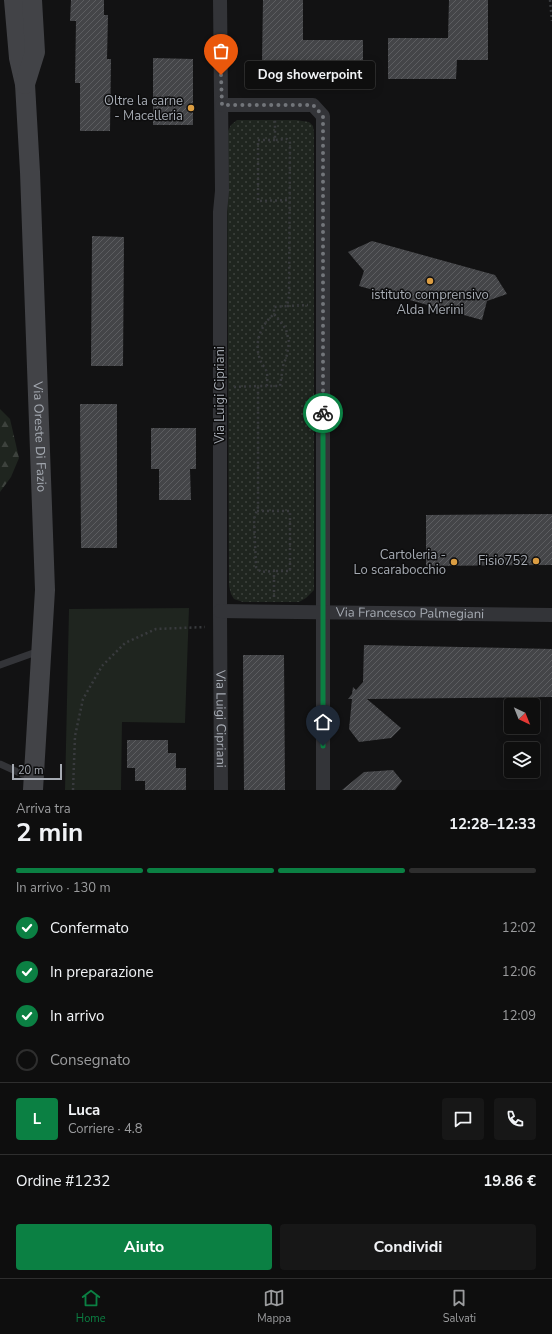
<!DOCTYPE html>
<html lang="it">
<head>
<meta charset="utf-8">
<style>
	:root { --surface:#0e0e0e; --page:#171717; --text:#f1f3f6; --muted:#9b9c9e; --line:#2e2e2e; --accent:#0b8043 }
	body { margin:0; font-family:"Nunito Sans",sans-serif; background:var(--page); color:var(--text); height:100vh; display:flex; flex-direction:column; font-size:15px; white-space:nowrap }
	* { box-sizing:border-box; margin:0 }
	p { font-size:13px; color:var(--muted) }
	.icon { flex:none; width:22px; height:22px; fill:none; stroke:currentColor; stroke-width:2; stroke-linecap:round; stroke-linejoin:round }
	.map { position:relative; height:790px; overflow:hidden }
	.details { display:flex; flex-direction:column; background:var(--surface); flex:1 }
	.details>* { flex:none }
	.needle { width:26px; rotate:137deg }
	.fabs { position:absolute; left:504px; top:698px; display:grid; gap:8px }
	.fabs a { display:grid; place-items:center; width:36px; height:36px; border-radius:4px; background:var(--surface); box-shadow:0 2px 10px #0003,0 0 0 1px var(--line); font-size:20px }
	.scale { position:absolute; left:12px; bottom:10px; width:50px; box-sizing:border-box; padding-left:4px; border:2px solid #a5aab2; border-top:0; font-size:11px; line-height:14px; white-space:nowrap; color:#a5aab2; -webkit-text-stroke:3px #0d0d0e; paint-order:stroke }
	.pin { position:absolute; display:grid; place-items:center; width:34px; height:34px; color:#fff; margin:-41px -17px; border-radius:50% 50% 50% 0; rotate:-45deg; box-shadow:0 0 4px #0007 }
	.pin .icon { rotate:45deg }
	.courier { position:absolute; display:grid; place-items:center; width:40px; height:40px; margin:-20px; border:3px solid #0b8043; border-radius:50%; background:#fff; color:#222; box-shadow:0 1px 5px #0007 }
	.bubble { position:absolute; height:28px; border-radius:4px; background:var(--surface); box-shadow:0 2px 10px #0003,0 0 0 1px var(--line); font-size:13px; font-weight:700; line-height:28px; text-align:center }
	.overview em { font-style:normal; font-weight:700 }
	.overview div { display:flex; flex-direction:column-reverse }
	.overview { display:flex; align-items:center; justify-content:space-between; height:68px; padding:0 16px }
	h1 { font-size:26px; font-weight:700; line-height:30px }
	.bar { display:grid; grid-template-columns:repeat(4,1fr); gap:6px 4px; align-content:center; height:48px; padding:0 16px }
	.bar i { height:5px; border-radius:3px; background:var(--line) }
	.bar .on { background:var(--accent) }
	.bar p { grid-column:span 4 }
	.line { display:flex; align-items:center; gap:10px; padding:0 16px; border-top:1px solid var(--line) }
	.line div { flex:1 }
	.round { display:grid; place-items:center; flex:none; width:42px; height:42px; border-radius:4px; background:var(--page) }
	ol { padding:0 16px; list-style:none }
	li { display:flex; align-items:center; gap:12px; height:44px }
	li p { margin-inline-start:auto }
	li .icon { padding:4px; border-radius:50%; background:var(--accent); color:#fff; stroke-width:4 }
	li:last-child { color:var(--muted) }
	li i { width:22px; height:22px; border:2px solid var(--line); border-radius:50% }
	.primary-button { display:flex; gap:8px; margin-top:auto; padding:8px 16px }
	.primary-button a { flex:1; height:46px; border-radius:4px; background:var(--accent); color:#fff; font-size:16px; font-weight:700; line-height:46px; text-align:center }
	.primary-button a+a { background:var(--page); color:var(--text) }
	.menu { display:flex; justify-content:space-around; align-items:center; height:56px; border-top:1px solid var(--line); background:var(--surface); font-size:11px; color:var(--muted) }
	.menu a { display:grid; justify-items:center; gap:2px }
	.menu .on { color:var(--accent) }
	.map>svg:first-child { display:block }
</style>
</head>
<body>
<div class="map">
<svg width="552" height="790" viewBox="0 0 552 790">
	<defs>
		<pattern id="forest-firs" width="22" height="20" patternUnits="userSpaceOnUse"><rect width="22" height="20" fill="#1f251f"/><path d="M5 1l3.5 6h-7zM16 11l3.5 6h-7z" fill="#3d423d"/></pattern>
		<pattern id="park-dots" width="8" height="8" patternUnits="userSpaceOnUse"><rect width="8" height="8" fill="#1f251f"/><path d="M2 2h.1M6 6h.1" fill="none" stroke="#3d423d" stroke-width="1.8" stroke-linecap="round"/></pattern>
		<pattern id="building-hatch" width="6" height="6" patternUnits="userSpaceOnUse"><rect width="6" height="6" fill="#444548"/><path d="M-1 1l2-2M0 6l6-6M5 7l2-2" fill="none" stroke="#5c5d60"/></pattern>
	</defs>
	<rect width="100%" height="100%" fill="#121213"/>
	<path fill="url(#forest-firs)" d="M0 409 10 419 19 458 11 477 0 492Z"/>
	<path fill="url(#park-dots)" d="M237 120H296L309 122 313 126 314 133V590L306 598 299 602H243L234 599 231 594 229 586 227 133 231 125Z"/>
	<path fill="#1f251f" d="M189 608 185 723 122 722 121 790H65L69 609Z"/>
	<g fill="url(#building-hatch)">
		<path d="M71 0H104V15H108L107 59H111L110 131H80V83H75L76 21H70Z"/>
		<path d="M263 0H303V40H363V81H294V62H262Z"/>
		<path d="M449 0H488V60H457L456 79H388V38H448Z"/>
		<path d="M153 58 193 59V125H153Z"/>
		<path d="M92 236 124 237 123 366H91Z"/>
		<path d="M372 241 495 275 507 294 487 301 482 320 359 286 364 271 348 252Z"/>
		<path d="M80 404H117V548H81Z"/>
		<path d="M151 428H196V469H190L191 500H159V469H151Z"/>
		<path d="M552 514V565L426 566V515Z"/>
		<path d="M364 645 552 649V697L367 699 401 728 391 738 359 742 349 729 352 699H348L352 694 353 687 356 690 363 682Z"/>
		<path d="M243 655H284L285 790H244Z"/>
		<path d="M127 740H168V753H176V768H186V790H145V781H135V768H127Z"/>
		<path d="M393 770 402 781 395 790H342L364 772Z"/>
	</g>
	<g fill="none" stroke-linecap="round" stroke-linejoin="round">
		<g stroke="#393b3e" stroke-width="2.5" stroke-dasharray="2 3" stroke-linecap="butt">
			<path d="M550 0 552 21"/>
			<path d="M275 140H258V201L289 200"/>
			<path d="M287 306 308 305"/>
			<path d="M267 386C267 381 268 374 266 370 265 367 262 365 261 362 253 344 260 326 274 314"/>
			<path d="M234 387 258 386"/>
			<path d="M257 511H290V571H274"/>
			<path d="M274 597V571L261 572 256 567 254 519 258 507V386H280L283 366 287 355 289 342 286 329 274 314V307L287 306 289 296 290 143 287 139 275 140V120"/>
			<path d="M73 790 75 736 83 699 102 666 125 643 156 629 205 627"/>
		</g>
		<g stroke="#333438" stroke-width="7">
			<path d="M0 665 39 651"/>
			<path d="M0 764 33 779"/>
		</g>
		<g stroke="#333438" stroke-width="14">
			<path id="s1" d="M220 0 222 191 220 212V611L221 790"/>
			<path d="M222 105H313L323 116V790"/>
			<path id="s2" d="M220 611 552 615"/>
		</g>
		<g stroke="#424347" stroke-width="20">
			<path id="s3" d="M14 0 19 58 25 84 30 172 45 590 33 790"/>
			<path d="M25 84 35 52 32 0"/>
		</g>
	</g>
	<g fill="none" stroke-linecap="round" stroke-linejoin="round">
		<path stroke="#72757a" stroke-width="4" stroke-dasharray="0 7.2" d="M221 75 222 105H313L323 116V413"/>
		<path stroke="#0b8043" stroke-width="5" d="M323 746V413"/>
	</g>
	<g fill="#db9d42" stroke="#0d0d0e" stroke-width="1.5">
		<circle cx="191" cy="108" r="4"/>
		<circle cx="430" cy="281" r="4"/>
		<circle cx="536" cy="561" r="4"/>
		<circle cx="454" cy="562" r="4"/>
	</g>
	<g text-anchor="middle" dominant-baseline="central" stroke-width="3" stroke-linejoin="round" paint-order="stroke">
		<g font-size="13" fill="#a5aab2" stroke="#0d0d0e" text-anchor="end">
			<text x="183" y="101">Oltre la carne<tspan x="183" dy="15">- Macelleria</tspan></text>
			<text x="430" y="295" text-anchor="middle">istituto comprensivo<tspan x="430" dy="15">Alda Merini</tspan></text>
			<text x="446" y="555">Cartoleria -<tspan x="446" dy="15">Lo scarabocchio</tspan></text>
			<text x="528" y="561">Fisio752</text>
		</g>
		<g font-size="13" fill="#a5aab2" stroke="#0d0d0e">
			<text transform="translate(220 395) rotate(-90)">Via Luigi Cipriani</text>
			<text stroke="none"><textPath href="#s3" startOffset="438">Via Oreste Di Fazio</textPath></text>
			<text stroke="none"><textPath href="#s2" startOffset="190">Via Francesco Palmegiani</textPath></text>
			<text stroke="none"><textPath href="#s1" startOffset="719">Via Luigi Cipriani</textPath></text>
		</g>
	</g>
</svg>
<div class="fabs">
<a><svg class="needle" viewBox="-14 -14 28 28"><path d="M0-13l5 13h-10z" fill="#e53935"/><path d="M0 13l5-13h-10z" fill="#9b9c9e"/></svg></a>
<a><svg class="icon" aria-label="layers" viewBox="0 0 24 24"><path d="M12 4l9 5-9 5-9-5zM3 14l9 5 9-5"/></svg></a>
</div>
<div class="scale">20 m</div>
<div class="pin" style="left:221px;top:75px;background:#ea580c"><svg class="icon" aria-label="bag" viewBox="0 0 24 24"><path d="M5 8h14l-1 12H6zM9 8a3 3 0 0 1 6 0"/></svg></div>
<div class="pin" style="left:323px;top:746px;background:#1f2937"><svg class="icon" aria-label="home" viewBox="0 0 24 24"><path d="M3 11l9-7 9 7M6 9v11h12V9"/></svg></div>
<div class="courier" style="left:323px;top:413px"><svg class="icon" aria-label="bike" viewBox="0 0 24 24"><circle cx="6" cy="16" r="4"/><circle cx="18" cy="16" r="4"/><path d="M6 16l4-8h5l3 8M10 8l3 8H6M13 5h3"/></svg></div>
<div class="bubble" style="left:245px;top:61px;width:130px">Dog showerpoint</div>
</div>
<section class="details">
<div class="overview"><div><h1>2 min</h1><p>Arriva tra</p></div><em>12:28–12:33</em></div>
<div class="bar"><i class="on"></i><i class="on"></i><i class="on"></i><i></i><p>In arrivo · 130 m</p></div>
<ol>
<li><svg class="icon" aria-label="check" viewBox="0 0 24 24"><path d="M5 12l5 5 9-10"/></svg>Confermato<p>12:02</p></li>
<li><svg class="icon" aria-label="check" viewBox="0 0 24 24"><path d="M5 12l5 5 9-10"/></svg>In preparazione<p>12:06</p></li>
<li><svg class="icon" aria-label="check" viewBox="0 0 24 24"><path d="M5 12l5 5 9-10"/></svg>In arrivo<p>12:09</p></li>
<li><i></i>Consegnato</li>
</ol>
<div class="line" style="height:72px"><b class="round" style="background:var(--accent);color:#fff">L</b><div><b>Luca</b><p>Corriere · 4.8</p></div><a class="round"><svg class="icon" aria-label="chat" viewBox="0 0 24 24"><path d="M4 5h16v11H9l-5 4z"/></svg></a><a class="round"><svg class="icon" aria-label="phone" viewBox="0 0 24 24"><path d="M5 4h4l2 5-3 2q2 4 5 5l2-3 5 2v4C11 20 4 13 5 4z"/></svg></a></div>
<div class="line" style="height:52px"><div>Ordine #1232</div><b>19.86 €</b></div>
<div class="primary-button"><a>Aiuto</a><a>Condividi</a></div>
</section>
<nav class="menu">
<a class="on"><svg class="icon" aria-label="home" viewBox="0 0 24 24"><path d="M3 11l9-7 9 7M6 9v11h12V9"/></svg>Home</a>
<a><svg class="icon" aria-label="map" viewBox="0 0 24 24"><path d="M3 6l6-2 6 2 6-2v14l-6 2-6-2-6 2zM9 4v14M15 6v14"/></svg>Mappa</a>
<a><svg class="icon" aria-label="saved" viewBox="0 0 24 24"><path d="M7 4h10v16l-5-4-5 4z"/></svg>Salvati</a>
</nav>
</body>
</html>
